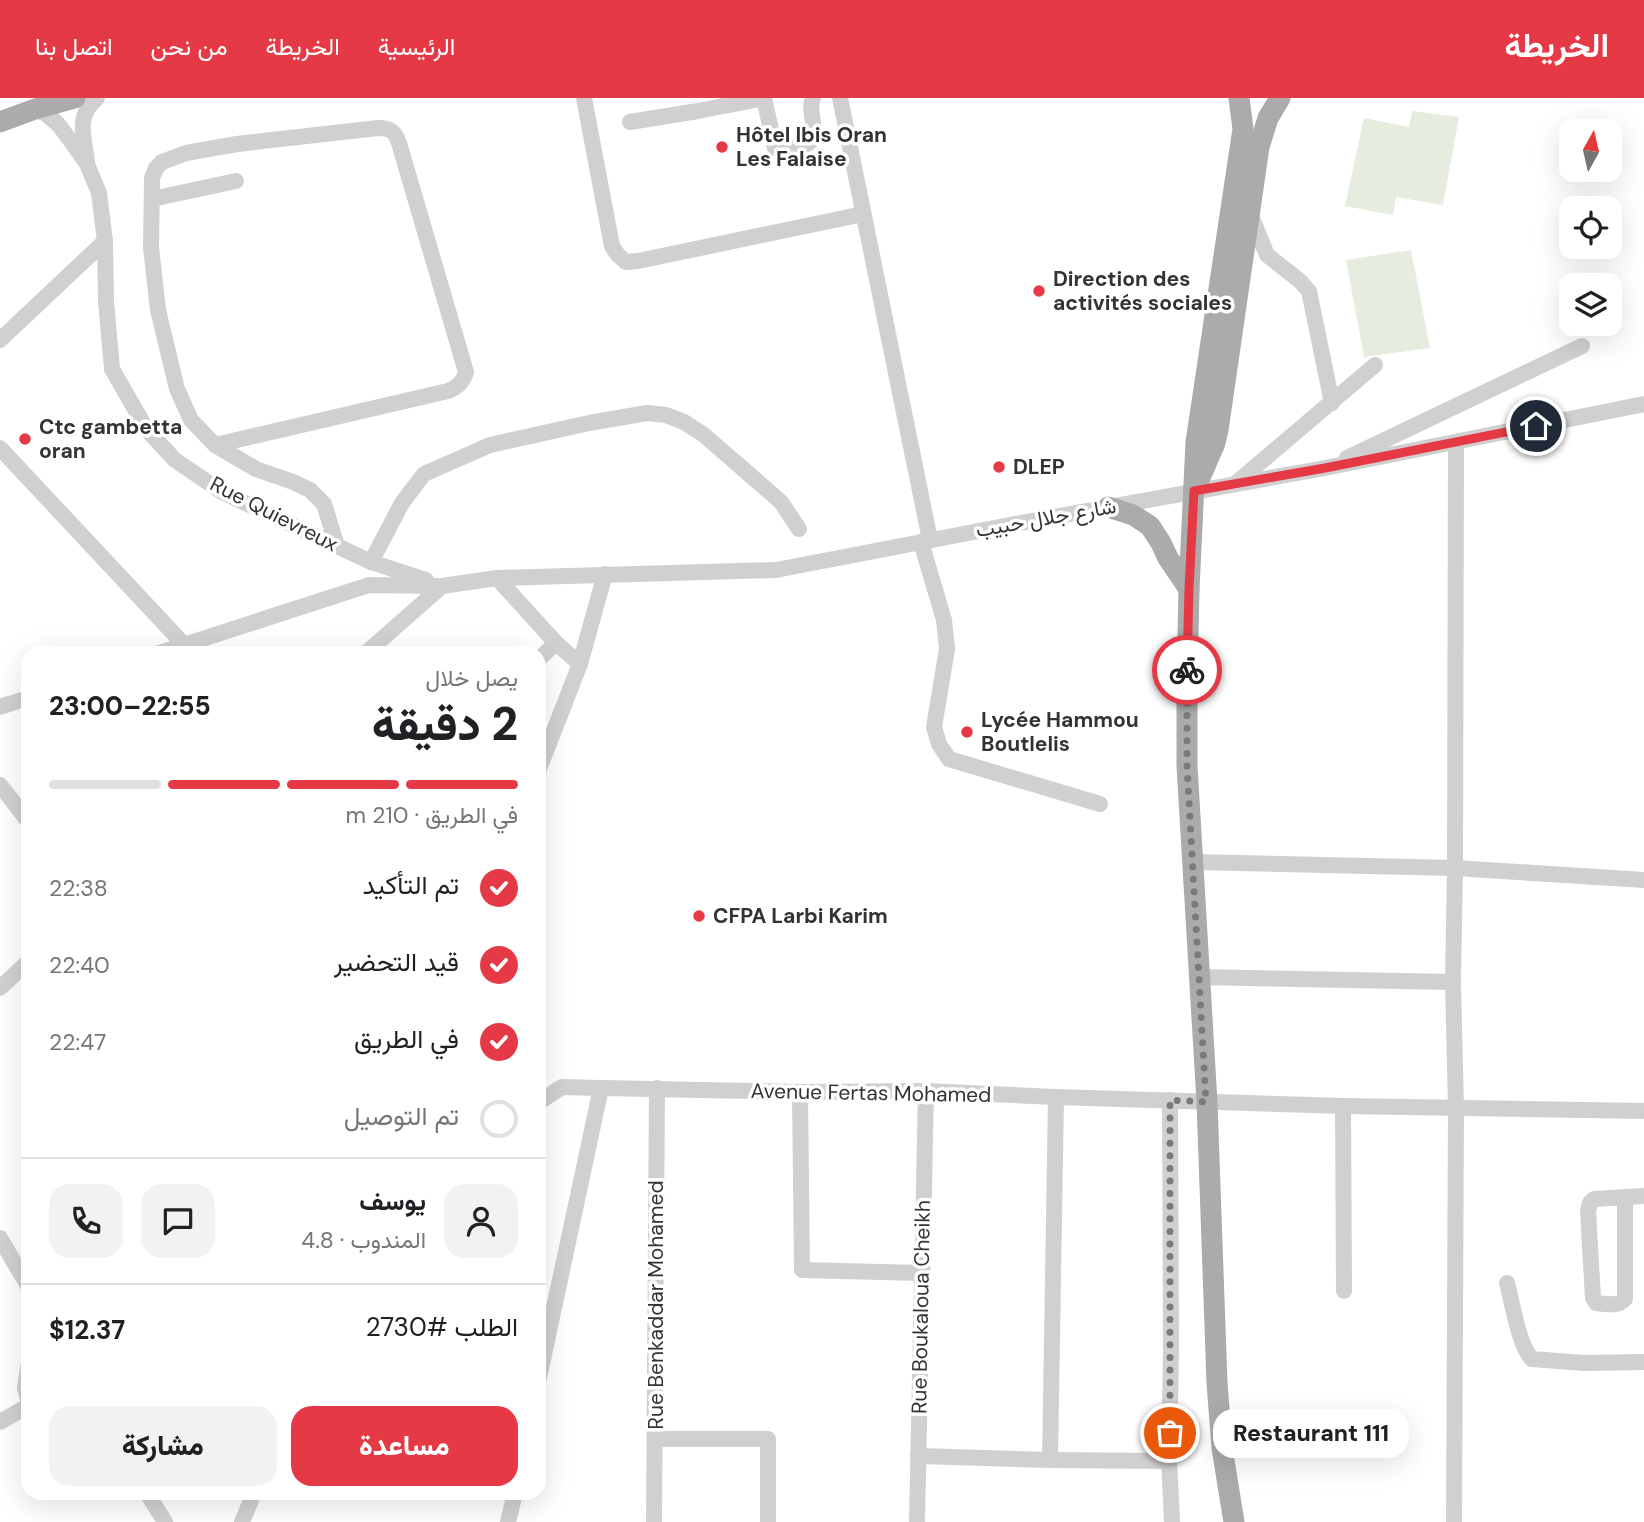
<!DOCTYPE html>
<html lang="ar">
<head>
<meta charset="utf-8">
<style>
	:root { --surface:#fff; --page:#f2f2f2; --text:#202124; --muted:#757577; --line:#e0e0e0; --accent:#e63946 }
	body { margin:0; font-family:"DM Sans",Vazirmatn,sans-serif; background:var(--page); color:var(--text); direction:rtl; height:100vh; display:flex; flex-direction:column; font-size:26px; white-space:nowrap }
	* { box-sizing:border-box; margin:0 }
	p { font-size:23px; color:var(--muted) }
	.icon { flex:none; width:38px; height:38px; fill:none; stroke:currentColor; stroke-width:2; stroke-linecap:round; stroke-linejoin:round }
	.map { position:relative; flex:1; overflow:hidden; direction:ltr }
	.side { position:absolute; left:21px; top:548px; width:525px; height:854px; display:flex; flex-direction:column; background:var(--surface); border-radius:21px; box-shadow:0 7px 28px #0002; direction:rtl }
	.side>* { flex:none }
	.needle { width:46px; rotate:8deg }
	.tools { position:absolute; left:1559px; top:21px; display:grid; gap:14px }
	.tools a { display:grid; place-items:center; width:63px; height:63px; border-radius:14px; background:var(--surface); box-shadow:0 7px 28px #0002; font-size:35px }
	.pin { position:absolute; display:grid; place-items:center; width:60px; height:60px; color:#fff; margin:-30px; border:4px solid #fff; border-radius:50%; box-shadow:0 2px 7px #0007 }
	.courier { position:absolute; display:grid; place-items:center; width:70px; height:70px; margin:-35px; border:5px solid #e63946; border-radius:50%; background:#fff; color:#222; box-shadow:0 2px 9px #0007 }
	.bubble { position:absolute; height:49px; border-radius:21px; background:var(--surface); box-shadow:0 7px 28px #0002; font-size:23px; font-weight:800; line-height:49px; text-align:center; direction:rtl }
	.summary em { font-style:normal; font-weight:800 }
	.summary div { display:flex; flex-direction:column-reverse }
	.summary { display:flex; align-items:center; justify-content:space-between; height:119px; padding:0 28px }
	h1 { font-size:46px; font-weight:800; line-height:52px }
	.bar { display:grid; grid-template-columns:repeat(4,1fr); gap:10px 7px; align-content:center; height:84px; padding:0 28px }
	.bar i { height:9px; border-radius:5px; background:var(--line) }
	.bar .active { background:var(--accent) }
	.bar p { grid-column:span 4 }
	.line { display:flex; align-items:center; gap:18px; padding:0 28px; border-top:2px solid var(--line) }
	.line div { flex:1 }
	.round { display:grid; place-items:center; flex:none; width:74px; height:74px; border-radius:21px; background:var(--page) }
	ol { padding:0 28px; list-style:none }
	li { display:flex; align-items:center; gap:21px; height:77px }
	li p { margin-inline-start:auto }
	li .icon { padding:7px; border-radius:50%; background:var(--accent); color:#fff; stroke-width:4 }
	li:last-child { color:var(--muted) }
	li i { width:38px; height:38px; border:4px solid var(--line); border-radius:50% }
	.action { display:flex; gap:14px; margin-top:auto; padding:14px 28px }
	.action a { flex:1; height:80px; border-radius:21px; background:var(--accent); color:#fff; font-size:28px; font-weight:800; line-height:80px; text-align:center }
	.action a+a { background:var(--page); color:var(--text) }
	header { display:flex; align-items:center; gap:42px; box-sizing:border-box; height:98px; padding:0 35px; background:var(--accent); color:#fff }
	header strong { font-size:33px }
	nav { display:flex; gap:38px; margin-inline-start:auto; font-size:24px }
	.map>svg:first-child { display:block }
</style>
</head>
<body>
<header>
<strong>الخريطة</strong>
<nav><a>الرئيسية</a><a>الخريطة</a><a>من نحن</a><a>اتصل بنا</a></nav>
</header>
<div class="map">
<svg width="1644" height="1424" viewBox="0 0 1644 1424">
	<rect width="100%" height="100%" fill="#fff"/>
	<g fill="#e6ecdf">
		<path d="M1412 13 1459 19 1443 107 1396 99 1393 117 1345 108 1364 20 1409 29Z"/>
		<path d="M1411 152 1430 250 1364 259 1346 162Z"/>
	</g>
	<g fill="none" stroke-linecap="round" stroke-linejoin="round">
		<g stroke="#d0d0d0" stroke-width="16">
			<path d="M584 0 612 148 618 157 626 164 638 163 863 116"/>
			<path d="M764 0 775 50C783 52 790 51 798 49 828 44 805 16 813 0"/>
			<path d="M840 0 930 442"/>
			<path d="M35 11 46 16 58 26 70 42 87 66 99 95 105 143 106 203 112 271 147 332 175 362 222 394 371 464 426 482"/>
			<path d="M630 24 698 13 764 0"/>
			<path d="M87 63C84 38 75 19 97 0"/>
			<path d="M152 101 236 83"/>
			<path d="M1250 115 1267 157 1300 183 1309 193 1332 305"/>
			<path d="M0 242 105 143"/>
			<path d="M215 347 448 293C458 289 463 284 466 274L399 45C395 33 390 30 378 30L237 46 186 55 162 64 156 70 152 80 151 149 158 212 177 291 191 322 215 347 256 371 293 384 310 392 324 406 337 448"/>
			<path d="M0 350 190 553"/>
			<path d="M1347 360 1582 248"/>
			<path d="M1236 385 1375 267"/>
			<path d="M921 444 944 522 947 551 934 629 939 646 949 661 1100 706"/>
			<path d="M371 464 402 405 424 376 490 347 589 325 647 315 666 317 684 324 704 337 781 404 799 431"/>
			<path d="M497 480 556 545 580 566"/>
			<path d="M159 555 369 487 442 488 497 480 776 472 1015 426 1325 370 1644 306"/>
			<path d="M366 555 442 488"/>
			<path d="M539 561 556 545"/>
			<path d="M0 609 28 600"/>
			<path d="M539 671 580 566 605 476"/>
			<path d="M0 687 28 723"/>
			<path d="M1193 764 1455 770 1644 782"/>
			<path d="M1198 879 1453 884"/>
			<path d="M0 890 28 864"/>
			<path d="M800 994 802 1172 921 1175"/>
			<path d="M1170 1002 1171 1252 1169 1363 1172 1424"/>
			<path d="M539 1004 562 989 601 990 800 994 926 993 1056 999 1343 1008 1644 1013"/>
			<path d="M1343 1008 1344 1193"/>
			<path d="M1625 1099V1201C1618 1209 1606 1206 1596 1205L1593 1200 1588 1113 1590 1105 1594 1101 1644 1098"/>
			<path d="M0 1140 28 1188"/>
			<path d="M1507 1185C1512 1203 1519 1249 1532 1261L1584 1265 1644 1264"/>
			<path d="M28 1269 25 1291 28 1301"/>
			<path d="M539 1280 601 990"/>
			<path d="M0 1324 28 1308"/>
			<path d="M655 1341H768V1424"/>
			<path d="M918 1358 1050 1362 1169 1363"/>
			<path d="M1050 1362 1056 999"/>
			<path d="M147 1395 165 1424"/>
			<path d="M242 1424 254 1395"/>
			<path d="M508 1424 515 1395"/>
			<path d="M654 1424 657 990"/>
			<path d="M917 1424 926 993"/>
			<path d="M1454 1424 1456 1011 1453 884 1455 770 1456 345"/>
		</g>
		<g stroke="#ababab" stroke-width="21">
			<path d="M0 24 35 11 75 0"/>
			<path d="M1199 382 1215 345 1218 332 1259 49 1268 20 1280 0"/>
			<path d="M1108 409 1133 417 1150 428 1161 445 1168 460 1189 491"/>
			<path d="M1234 1424 1222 1350 1217 1285 1207 1004 1187 668V578L1189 491 1196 344 1243 31 1239 0"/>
		</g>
	</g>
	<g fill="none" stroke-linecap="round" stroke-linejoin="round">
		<path stroke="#7a7a7a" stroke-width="7" stroke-dasharray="0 12.6" d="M1170 1335V1002L1206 1004 1187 668V572"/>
		<path stroke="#e63946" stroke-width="9" d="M1187 572 1189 491 1194 393 1325 370 1536 328"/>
	</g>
	<g fill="#e63946" stroke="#fff" stroke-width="2.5">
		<circle cx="722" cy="49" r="7"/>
		<circle cx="1039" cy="193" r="7"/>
		<circle cx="25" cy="341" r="7"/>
		<circle cx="999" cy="369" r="7"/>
		<circle cx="967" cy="634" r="7"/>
		<circle cx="699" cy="818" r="7"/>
	</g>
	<g text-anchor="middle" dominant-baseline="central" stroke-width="7" stroke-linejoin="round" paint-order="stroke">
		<g font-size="21" font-weight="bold" fill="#333" stroke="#fff" text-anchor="start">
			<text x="736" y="37">Hôtel Ibis Oran<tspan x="736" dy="24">Les Falaise</tspan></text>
			<text x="1053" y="181">Direction des<tspan x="1053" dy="24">activités sociales</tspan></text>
			<text x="39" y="329">Ctc gambetta<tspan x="39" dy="24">oran</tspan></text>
			<text x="1013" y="369">DLEP</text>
			<text x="981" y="622">Lycée Hammou<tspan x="981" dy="24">Boutlelis</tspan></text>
			<text x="713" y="818">CFPA Larbi Karim</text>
		</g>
		<g font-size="21" fill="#333" stroke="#fff">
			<text transform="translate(274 416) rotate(27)">Rue Quievreux</text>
			<text transform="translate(1046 420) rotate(-10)">شارع جلال حبيب</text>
			<text transform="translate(871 995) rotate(1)">Avenue Fertas Mohamed</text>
			<text transform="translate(656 1207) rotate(-90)">Rue Benkaddar Mohamed</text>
			<text transform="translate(921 1209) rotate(-89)">Rue Boukaloua Cheikh</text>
		</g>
	</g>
</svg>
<div class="tools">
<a><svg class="needle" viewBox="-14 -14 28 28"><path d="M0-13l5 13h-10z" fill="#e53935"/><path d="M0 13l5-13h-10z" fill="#757577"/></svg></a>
<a><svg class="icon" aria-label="locate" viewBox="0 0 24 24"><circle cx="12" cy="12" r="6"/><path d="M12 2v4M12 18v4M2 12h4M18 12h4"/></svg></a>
<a><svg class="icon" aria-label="layers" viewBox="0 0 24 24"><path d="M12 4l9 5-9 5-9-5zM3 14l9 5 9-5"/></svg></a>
</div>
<div class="pin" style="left:1170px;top:1335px;background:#ea580c"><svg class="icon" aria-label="bag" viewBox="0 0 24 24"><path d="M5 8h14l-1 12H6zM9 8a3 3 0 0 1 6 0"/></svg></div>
<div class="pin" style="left:1536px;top:328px;background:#1f2937"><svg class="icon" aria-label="home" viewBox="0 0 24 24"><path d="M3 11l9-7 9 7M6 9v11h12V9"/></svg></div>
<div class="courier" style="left:1187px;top:572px"><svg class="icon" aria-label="bike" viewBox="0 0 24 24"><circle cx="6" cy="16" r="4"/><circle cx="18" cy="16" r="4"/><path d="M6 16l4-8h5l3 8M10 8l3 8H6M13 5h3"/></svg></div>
<div class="bubble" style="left:1213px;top:1311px;width:196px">111 Restaurant</div>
<section class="side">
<div class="summary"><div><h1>2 دقيقة</h1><p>يصل خلال</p></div><em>22:55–23:00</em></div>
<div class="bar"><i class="active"></i><i class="active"></i><i class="active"></i><i></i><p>في الطريق · 210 m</p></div>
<ol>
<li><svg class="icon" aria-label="check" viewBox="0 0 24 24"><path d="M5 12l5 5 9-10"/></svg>تم التأكيد<p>22:38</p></li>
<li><svg class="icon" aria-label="check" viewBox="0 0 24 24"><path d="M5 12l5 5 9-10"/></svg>قيد التحضير<p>22:40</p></li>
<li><svg class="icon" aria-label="check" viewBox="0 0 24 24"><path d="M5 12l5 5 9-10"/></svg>في الطريق<p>22:47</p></li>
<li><i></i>تم التوصيل</li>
</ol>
<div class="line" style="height:126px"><a class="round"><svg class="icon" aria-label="person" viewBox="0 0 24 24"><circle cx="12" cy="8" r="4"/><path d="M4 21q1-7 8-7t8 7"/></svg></a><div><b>يوسف</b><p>المندوب · 4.8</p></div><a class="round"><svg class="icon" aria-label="chat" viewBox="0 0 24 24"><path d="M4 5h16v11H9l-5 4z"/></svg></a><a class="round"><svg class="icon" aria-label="phone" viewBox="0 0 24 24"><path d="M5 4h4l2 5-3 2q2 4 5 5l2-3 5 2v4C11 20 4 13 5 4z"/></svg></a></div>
<div class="line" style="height:91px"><div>الطلب #2730</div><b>$12.37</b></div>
<div class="action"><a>مساعدة</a><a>مشاركة</a></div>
</section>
</div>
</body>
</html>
